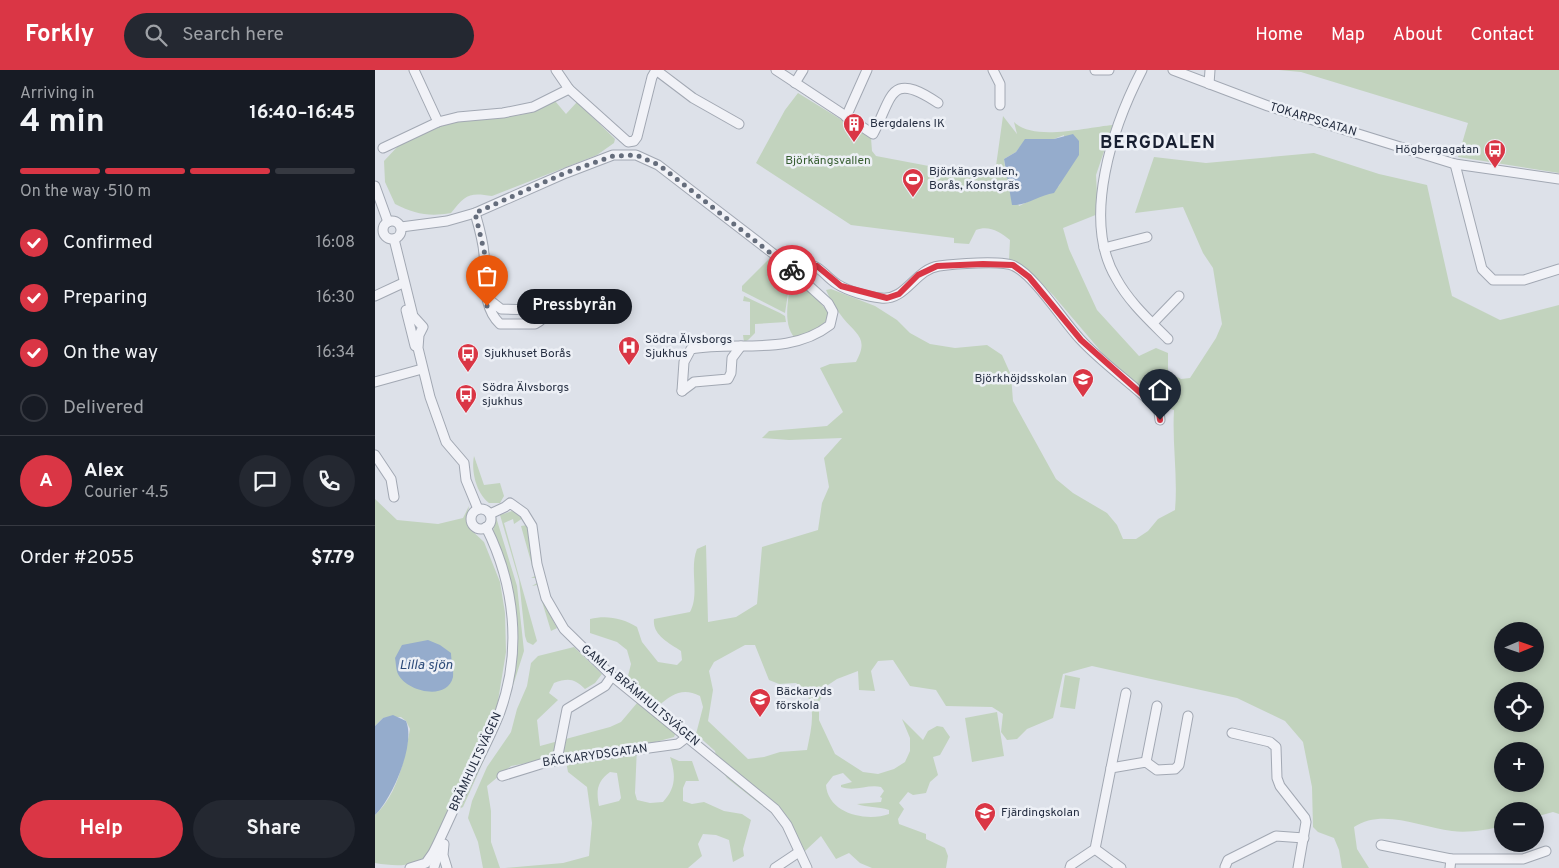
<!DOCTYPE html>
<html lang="en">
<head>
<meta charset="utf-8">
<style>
	:root { --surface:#171b24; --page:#242831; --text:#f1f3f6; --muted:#9ea1a6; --line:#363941; --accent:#da3645 }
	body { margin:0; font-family:Overpass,sans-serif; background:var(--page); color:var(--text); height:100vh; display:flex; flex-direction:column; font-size:19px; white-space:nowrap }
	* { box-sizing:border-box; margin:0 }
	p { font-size:16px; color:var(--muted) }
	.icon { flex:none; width:28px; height:28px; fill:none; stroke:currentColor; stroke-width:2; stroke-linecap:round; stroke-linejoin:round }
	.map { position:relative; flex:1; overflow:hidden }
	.details { display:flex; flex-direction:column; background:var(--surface); width:375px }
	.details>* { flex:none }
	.needle { width:32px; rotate:88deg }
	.tools { position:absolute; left:1119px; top:552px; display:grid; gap:10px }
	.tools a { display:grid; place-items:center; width:50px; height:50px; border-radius:50%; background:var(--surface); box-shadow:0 2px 12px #0003; font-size:25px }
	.pin { position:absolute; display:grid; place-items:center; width:42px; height:42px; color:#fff; margin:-51px -21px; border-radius:50% 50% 50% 0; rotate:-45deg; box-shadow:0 0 5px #0007 }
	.pin .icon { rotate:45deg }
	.courier { position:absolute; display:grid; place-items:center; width:50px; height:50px; margin:-25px; border:4px solid #da3645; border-radius:50%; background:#fff; color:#222; box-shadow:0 1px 6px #0007 }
	.bubble { position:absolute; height:35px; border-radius:18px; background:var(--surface); box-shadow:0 2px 12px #0003; font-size:16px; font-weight:700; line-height:35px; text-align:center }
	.overview em { font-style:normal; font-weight:700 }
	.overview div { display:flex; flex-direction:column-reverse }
	.overview { display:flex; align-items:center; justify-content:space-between; height:85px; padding:0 20px }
	h1 { font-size:32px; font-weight:700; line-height:38px }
	.bar { display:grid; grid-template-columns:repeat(4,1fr); gap:8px 5px; align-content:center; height:60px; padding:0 20px }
	.bar i { height:6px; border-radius:4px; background:var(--line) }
	.bar .selected { background:var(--accent) }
	.bar p { grid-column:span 4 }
	.line { display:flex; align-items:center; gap:12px; padding:0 20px; border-top:1px solid var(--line) }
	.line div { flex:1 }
	.round { display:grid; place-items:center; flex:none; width:52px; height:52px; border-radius:26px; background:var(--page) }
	ol { padding:0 20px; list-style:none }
	li { display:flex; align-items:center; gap:15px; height:55px }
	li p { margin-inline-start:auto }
	li .icon { padding:5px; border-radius:50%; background:var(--accent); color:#fff; stroke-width:4 }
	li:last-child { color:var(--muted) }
	li i { width:28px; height:28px; border:2px solid var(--line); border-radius:50% }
	.cta { display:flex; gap:10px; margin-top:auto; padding:10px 20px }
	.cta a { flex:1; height:58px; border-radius:30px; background:var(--accent); color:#fff; font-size:20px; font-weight:700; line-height:58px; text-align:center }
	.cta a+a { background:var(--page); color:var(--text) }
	header { display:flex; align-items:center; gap:30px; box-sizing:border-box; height:70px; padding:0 25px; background:var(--accent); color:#fff }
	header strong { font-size:24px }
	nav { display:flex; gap:28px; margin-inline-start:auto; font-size:18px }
	.search { width:350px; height:45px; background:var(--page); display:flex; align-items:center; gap:12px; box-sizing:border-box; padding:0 18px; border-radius:28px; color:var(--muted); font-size:19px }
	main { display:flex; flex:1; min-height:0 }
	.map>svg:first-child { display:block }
</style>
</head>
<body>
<header>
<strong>Forkly</strong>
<div class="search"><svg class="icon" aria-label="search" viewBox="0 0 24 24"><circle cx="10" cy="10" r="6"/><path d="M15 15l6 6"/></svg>Search here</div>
<nav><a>Home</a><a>Map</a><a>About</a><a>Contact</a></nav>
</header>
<main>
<section class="details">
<div class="overview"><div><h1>4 min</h1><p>Arriving in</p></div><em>16:40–16:45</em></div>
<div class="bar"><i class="selected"></i><i class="selected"></i><i class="selected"></i><i></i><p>On the way · 510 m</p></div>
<ol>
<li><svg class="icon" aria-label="check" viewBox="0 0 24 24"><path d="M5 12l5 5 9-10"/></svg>Confirmed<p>16:08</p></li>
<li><svg class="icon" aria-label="check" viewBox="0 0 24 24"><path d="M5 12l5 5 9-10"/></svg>Preparing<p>16:30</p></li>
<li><svg class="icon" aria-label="check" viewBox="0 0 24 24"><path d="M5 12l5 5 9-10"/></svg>On the way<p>16:34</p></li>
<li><i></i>Delivered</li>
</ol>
<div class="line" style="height:90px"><b class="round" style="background:var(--accent);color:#fff">A</b><div><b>Alex</b><p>Courier · 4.5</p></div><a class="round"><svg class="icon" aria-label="chat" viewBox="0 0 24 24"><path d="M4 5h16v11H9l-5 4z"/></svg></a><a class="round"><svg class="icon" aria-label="phone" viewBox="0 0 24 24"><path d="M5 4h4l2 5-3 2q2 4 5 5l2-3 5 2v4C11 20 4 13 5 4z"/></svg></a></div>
<div class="line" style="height:65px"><div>Order #2055</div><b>$7.79</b></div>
<div class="cta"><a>Help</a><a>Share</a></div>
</section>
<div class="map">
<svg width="1184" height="798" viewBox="0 0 1184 798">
	<rect width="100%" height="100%" fill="#dde1e9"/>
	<g fill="#c2d3be" fill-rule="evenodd">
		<path d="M904 0H1184V103L1083 87 1093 53 926 2Z"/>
		<path d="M423 23 496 68 497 81 501 86 596 104 620 103 628 46 642 64 639 52C658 72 713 57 738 55L721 105 723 144 688 158 694 179 722 240 764 286 781 278 793 283V302L806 309 815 308 841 268 847 254 838 198 828 183 808 137 760 143 779 87 831 93 939 83 1004 104 1052 115 1077 226 1125 250 1184 235V744L1178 742 1160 747V741H1128L1127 756C1112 760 1093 763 1077 761 1046 757 1007 738 979 757L982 779 994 798H967L964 780 959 768 943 762 938 757 937 717 928 672 910 651 862 628 717 596 688 604 678 648 652 659 642 669 632 670 626 662 628 644 617 637 571 636 561 620 535 616 518 590 503 591 496 601 500 621 484 620 483 601 462 609 453 615 444 632V650L460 684 488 702 503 704 519 699 530 692 535 681V668L527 649 548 670 553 661 562 656 568 657 575 667 565 685 558 687 563 705 555 712 551 723 538 725 533 722 524 733 529 739 523 749 524 754 551 764V769L570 778 573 786 571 798H497L485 793 474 783 461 789 446 766 430 781 412 746 385 734 352 708 343 695 340 681 321 664 328 637 325 626C308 617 297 624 283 636L301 662 299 667 262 677 260 723 262 730 275 733 288 732C301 718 301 705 295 687L304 691H317L324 711H311L308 718V731L317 734 329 732 349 741 367 744 376 750 368 779 369 786 358 792 354 770 341 765 328 764 323 774 327 786 313 798H130L188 793 214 786 217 753 212 717 193 702 190 686 136 696 112 716 116 741V772L125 798H108L103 772 93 748 97 731 112 697 136 662 142 639 152 616 156 593 163 586 199 577 227 604 220 613 210 619C199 608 193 608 179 613L174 623 183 630 162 650 165 676 235 657 246 652 262 633 252 610 256 594 252 580 242 572 215 563V549C232 545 247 548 262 557L267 572 283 592 302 595 307 590 306 581C294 573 277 565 279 549L315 542C325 524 314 499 322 479L331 475 333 552 361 547 382 534 387 477 443 460 447 433 454 417 449 388 467 368 414 370 387 368 394 361 452 356 468 342 445 298 455 294 481 292C494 268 482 265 468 248 461 239 455 230 451 220L456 219 500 236 522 250 535 263 555 274 580 278 612 275 627 285 636 305 638 331 681 409 698 423 732 443 742 455 748 469H761L773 461 783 449 800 440C803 407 797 374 799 340L788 337 729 285 678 225 651 199 640 191 634 190 635 170C625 162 614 155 601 160L594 174 579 173V168L476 155 381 93 410 40ZM689 65 687 109 684 116 644 136 630 97 629 89 641 82 651 69H679ZM1128 561H1160V594H1128ZM370 575H380L394 610 404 614 421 613C444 630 437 655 432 680L405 682 389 687 373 689 333 651 338 620 334 601 339 592ZM1128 621H1160V654H1128ZM1128 681H1160V714H1128ZM235 702 242 703 246 728 244 731 224 736C221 721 222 711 235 702ZM468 703 477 712 466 715V717C480 722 493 714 506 717L509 721 505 727 507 728 506 732 482 734C492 738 503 736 514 740V744C492 752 453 744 451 715L458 706Z"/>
		<path d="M180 31 191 44 202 32 240 69 239 73 222 85 117 126C94 122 90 125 76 143 54 147 40 144 20 134L10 112 9 91 25 74 71 52 145 45 160 41Z"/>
		<path d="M395 188 414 203V217L410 243 367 221V216Z"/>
		<path d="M416 205 441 228 454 243C452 258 433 263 420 268 406 253 415 224 416 205Z"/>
		<path d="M369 226 405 243 410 246 411 252 380 254V263L373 270 369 272 368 265H375V232L368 231Z"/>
		<path d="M99 386 109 415 125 413 129 426 125 433H114C101 423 96 401 99 386Z"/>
		<path d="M0 429 22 450 63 454 88 448 94 436 92 448 93 457 109 472 125 512 130 543 131 582 122 637 53 786C36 798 19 796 0 793V745C23 724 29 690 35 659L31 651 26 647 8 648 0 656Z"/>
		<path d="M137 441 148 448 139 454 138 449 129 453 162 571 158 575 152 572 150 566 144 510 125 445Z"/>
		<path d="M121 447 142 516 149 581 127 650 88 737 84 739 130 637 139 532 135 509 118 461Z"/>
		<path d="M152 455 170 535 182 558 172 563 176 561 162 515 157 516 162 513 161 508H156L160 506 146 456Z"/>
		<path d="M690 605 705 608 700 639 685 637Z"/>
		<path d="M622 642 629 686 597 692 590 648Z"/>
	</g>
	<g fill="#95accc">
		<path d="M698 64 704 71V85L679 123C665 125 651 136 637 135L629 89 641 82 650 69H679Z"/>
		<path d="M53 570 65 575 76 583C76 590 79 600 78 607 72 632 31 621 23 604 21 600 21 593 20 588L27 575Z"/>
		<path d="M18 645 31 651C41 674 17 729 0 745V656L8 648Z"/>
	</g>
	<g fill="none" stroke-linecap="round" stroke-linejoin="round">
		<g stroke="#a2a8b3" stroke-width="11">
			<g id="minor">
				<path d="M39 0 63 52"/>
				<path d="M181 0 194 19 253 72 259 71 262 67 277 7 281 0"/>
				<path d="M281 0 318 28 364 54"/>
				<path d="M401 0 498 64C518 27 514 0 563 33"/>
				<path d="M618 0 625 14V35"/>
				<path d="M720 0H734"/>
				<path d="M767 0C738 56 706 149 741 208 754 232 774 250 793 269"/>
				<path d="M798 0 893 36 1080 94 1184 109"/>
				<path d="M420 13 428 0"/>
				<path d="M834 14 835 0"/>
				<path d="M471 47 492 0"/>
				<path d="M8 78 63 52 83 47 128 43 158 37 194 19"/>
				<path d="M1080 94 1107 199 1118 210H1149L1184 199"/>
				<path d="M0 116 13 152"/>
				<path d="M100 143C104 157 108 170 109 184 112 208 106 236 125 254H160L165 251V244L161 240 126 239 112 228"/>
				<circle cx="17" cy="160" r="9"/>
				<path d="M26 157 72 151 100 143 191 103 238 85H261L283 95 400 185 453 233 458 242 455 255C415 286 362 271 316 279L309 292 307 321"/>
				<path d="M19 169 38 246 48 257 44 265 43 278 55 327 71 372 89 393 91 410 103 439"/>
				<path d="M729 178 772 167"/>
				<path d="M418 201C442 186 445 203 462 214 473 221 493 227 506 228 531 231 540 199 564 196 578 194 628 190 639 196 660 206 688 251 705 269 727 293 755 312 779 335L784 342 785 350"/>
				<path d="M0 226 28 213"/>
				<path d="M31 240 40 276"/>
				<path d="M778 253 804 226"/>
				<path d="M0 312 47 299"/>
				<path d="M307 321 319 312 353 309 356 303 357 288 366 276"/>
				<path d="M0 385 16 409 19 427"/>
				<circle cx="106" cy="449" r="10"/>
				<path d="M115 444 130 437 135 433 149 443 157 456 162 494 171 528 189 559 237 606 400 739 412 755 432 798"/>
				<path d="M857 663 895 672 901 677 902 708 905 716 930 748 931 752 923 798"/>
				<path d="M182 690 192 639 230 616 237 606"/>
				<path d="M771 692 782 636"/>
				<path d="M736 698 751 623"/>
				<path d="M127 706 172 692 303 674 312 667"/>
				<path d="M69 774 68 785 72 798"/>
				<path d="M1006 775 1076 789"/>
				<path d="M720 779 746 798"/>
				<path d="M59 797 65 778"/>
				<path d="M850 797 853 790 901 766 929 768"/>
				<path d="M35 798 51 793 58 783C69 762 78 739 89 718 101 693 115 668 125 642 147 581 140 515 111 457"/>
				<path d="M400 798 424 782"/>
				<path d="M695 798 696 795 720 779 736 698 771 692 782 700 800 699 804 695 813 646"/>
				<path d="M1075 798 1076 789H1148L1171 781"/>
			</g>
		</g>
		<use href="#minor" stroke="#f1f2f7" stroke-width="9"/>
	</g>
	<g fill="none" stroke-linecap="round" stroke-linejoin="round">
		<path stroke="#656d7c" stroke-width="5" stroke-dasharray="0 9" d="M112 236 110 185 100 143 190 103 238 86 261 85 284 95 417 200"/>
		<path stroke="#da3645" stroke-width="6" d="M417 200 436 195 442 196 466 216 512 228 524 224 543 205 562 196 608 194 638 195 654 207 706 270 779 335 784 342 785 350"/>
	</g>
	<defs>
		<g id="building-pin" transform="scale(1.125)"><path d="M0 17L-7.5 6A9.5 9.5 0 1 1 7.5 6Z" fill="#da3645" stroke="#edf0f6"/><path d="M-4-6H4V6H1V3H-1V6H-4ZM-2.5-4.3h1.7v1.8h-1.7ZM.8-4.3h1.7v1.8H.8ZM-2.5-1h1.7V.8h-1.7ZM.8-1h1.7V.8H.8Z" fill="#fff"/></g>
		<g id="bus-pin" transform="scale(1.125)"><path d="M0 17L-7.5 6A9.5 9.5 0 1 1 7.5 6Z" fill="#da3645" stroke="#edf0f6"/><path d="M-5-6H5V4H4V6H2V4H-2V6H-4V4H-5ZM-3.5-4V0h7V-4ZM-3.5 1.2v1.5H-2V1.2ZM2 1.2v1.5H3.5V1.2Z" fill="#fff"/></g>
		<g id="stadium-pin" transform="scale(1.125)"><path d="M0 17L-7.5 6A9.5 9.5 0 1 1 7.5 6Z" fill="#da3645" stroke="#edf0f6"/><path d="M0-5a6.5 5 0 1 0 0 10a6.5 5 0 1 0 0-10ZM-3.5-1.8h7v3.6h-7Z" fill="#fff"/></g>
		<g id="hospital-pin" transform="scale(1.125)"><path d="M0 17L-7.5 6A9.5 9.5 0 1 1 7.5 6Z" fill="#da3645" stroke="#edf0f6"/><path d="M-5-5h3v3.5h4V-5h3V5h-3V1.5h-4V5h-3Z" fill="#fff"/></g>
		<g id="school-pin" transform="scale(1.125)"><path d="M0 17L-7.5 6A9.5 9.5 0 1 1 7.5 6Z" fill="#da3645" stroke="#edf0f6"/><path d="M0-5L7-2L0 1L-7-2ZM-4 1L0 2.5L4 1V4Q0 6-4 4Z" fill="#fff"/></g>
	</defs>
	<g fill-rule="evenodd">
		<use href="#building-pin" x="479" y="54"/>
		<use href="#bus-pin" x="1120" y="80"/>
		<use href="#stadium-pin" x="538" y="109"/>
		<use href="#hospital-pin" x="254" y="277"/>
		<use href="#bus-pin" x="93" y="284"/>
		<use href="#school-pin" x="708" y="309"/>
		<use href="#bus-pin" x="91" y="325"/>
		<use href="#school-pin" x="385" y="629"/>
		<use href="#school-pin" x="610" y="743"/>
	</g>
	<g text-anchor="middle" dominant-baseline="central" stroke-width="5" stroke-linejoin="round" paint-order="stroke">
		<g font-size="12" fill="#252e41" stroke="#edf0f6">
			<text transform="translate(938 50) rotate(17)">TOKARPSGATAN</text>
			<text transform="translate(265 626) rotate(40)">GAMLA BRÄMHULTSVÄGEN</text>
			<text transform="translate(220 686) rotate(-8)">BÄCKARYDSGATAN</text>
			<text transform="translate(101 692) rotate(-65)">BRÄMHULTSVÄGEN</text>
		</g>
		<g font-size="12" fill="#252e41" stroke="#edf0f6" text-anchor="start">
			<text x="495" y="54">Bergdalens IK</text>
			<text x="1104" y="80" text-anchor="end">Högbergagatan</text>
			<text x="554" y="102">Björkängsvallen,<tspan x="554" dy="14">Borås, Konstgräs</tspan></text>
			<text x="270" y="270">Södra Älvsborgs<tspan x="270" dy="14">Sjukhus</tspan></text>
			<text x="109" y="284">Sjukhuset Borås</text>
			<text x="692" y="309" text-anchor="end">Björkhöjdsskolan</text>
			<text x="107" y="318">Södra Älvsborgs<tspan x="107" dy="14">sjukhus</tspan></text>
			<text x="401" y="622">Bäckaryds<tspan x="401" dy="14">förskola</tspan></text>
			<text x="626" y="743">Fjärdingskolan</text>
		</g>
		<g font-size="12" fill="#375e31" stroke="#edf0f6">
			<text x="453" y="91">Björkängsvallen</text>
		</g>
		<g font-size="14" font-style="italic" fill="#2c4a78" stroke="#edf0f6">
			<text x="51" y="595">Lilla sjön</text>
		</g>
		<g font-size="18" font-weight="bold" letter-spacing="1" fill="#181f31" stroke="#edf0f6">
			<text x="783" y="73">BERGDALEN</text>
		</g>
	</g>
</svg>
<div class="tools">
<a><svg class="needle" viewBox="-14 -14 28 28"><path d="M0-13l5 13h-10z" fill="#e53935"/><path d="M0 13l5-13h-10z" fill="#9ea1a6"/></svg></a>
<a><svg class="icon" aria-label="locate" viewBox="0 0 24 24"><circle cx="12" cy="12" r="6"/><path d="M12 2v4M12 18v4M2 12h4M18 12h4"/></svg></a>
<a>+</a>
<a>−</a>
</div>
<div class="pin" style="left:112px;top:236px;background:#ea580c"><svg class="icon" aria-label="bag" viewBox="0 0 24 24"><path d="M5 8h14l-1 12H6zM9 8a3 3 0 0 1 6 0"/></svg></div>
<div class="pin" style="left:785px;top:350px;background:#1f2937"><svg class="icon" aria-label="home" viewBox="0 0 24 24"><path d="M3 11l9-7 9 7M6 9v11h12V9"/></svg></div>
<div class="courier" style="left:417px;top:200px"><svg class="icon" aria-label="bike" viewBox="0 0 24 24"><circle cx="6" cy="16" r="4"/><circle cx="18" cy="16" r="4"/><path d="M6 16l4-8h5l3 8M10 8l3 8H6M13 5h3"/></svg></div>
<div class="bubble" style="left:142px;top:219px;width:115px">Pressbyrån</div>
</div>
</main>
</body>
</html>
